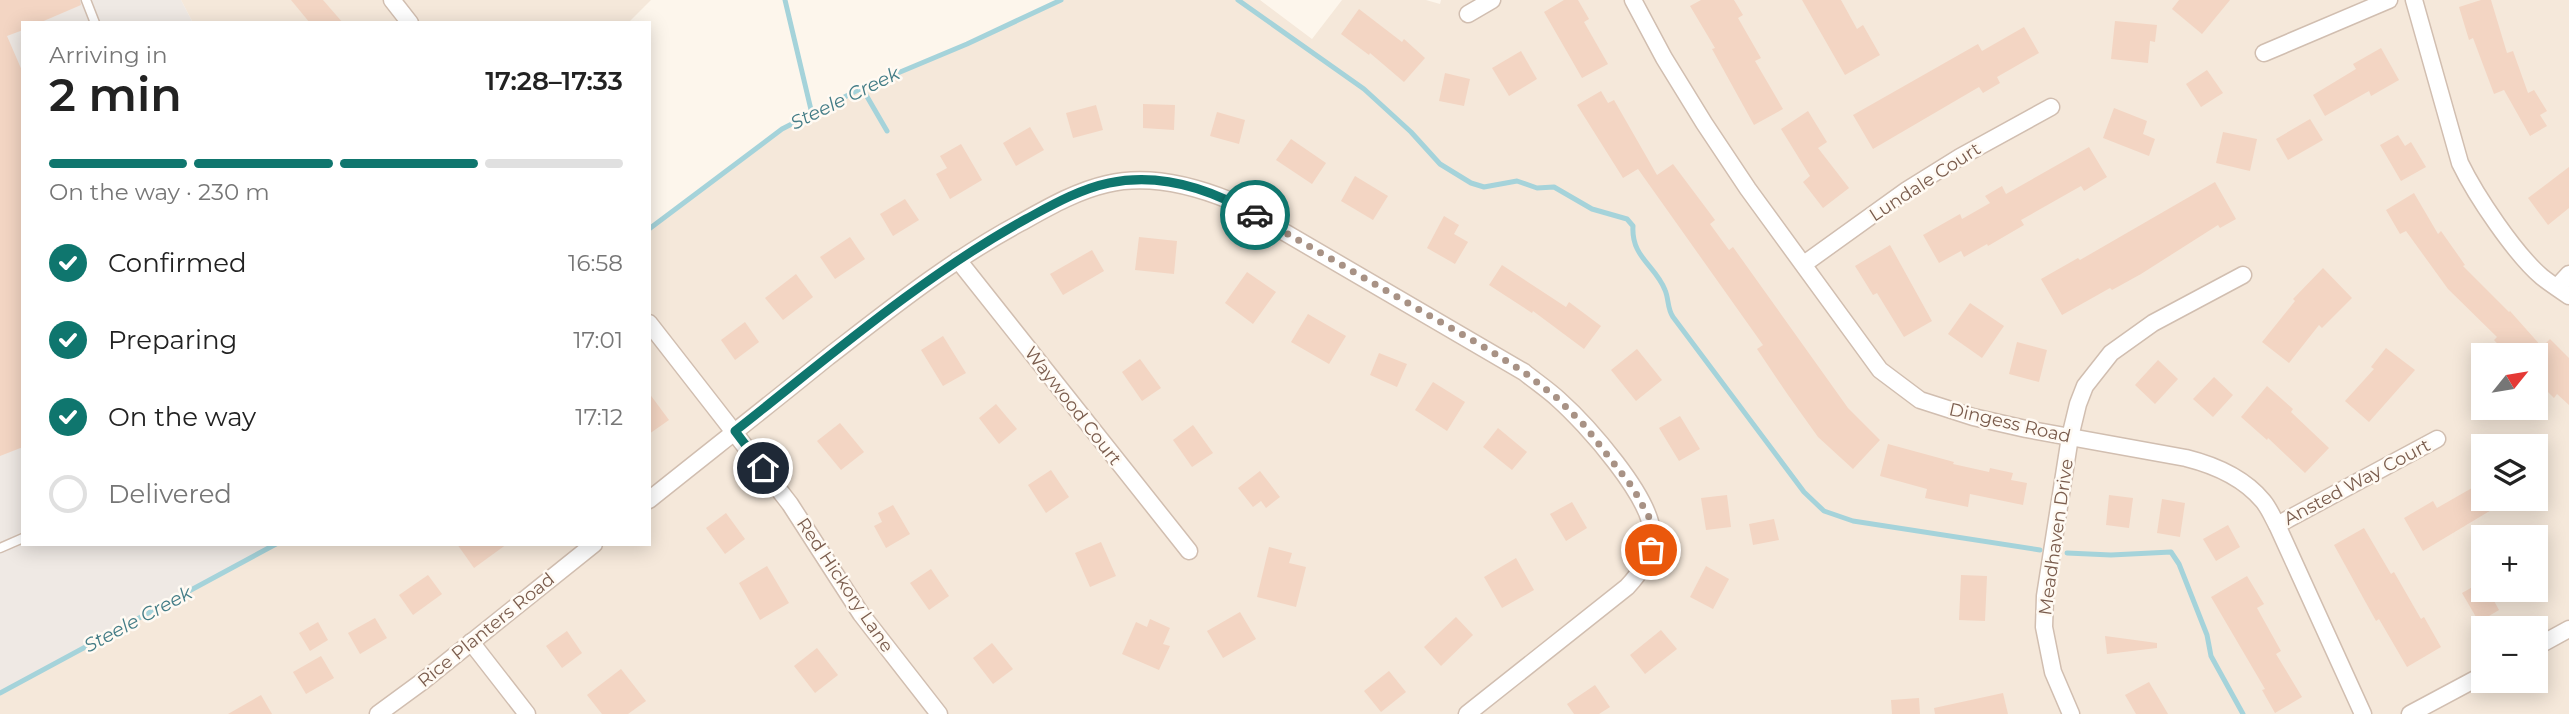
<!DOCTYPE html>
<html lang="en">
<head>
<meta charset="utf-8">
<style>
	:root { --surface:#fff; --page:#f6f6f6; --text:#222; --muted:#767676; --line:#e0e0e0; --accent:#0f766e }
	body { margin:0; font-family:Montserrat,sans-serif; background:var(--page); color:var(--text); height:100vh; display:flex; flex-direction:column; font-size:26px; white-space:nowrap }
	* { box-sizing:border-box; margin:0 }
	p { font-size:23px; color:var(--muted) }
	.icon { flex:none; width:38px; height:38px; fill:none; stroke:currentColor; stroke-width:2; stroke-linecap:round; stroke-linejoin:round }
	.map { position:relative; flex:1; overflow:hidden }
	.panel { position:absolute; left:21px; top:21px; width:630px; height:525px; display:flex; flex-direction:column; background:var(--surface); border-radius:0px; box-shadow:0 4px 18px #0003 }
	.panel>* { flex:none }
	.needle { width:46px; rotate:60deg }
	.tools { position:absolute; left:2471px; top:343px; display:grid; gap:14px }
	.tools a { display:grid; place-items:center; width:77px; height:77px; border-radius:0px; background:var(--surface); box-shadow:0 4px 18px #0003; font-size:35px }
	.pin { position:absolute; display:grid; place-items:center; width:60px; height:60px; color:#fff; margin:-30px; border:4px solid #fff; border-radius:50%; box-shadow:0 2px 7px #0007 }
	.courier { position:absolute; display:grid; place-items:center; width:70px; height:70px; margin:-35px; border:5px solid #0f766e; border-radius:50%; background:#fff; color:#222; box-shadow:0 2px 9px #0007 }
	.summary em { font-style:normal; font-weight:600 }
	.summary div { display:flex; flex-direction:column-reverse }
	.summary { display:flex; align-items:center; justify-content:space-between; height:119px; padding:0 28px }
	h1 { font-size:46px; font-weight:600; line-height:52px }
	.bar { display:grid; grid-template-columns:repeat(4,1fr); gap:10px 7px; align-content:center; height:84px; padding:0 28px }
	.bar i { height:9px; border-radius:5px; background:var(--line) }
	.bar .active { background:var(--accent) }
	.bar p { grid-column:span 4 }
	ol { padding:0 28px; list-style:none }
	li { display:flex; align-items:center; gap:21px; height:77px }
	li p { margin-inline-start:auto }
	li .icon { padding:7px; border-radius:50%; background:var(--accent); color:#fff; stroke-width:4 }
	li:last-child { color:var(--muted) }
	li i { width:38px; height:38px; border:4px solid var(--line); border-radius:50% }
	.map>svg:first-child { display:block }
</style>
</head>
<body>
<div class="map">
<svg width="2569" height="714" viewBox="0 0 2569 714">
	<rect width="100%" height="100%" fill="#fdf6ec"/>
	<g fill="#f5e8da" fill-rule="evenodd">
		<path d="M181 0H651L628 23H193Z"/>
		<path d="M1061 0H1260L1312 39 1342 0H1426L1440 4 1441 0H2569V714H0V693L276 544H649V229L782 129 862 88 967 45ZM2483 355H2536V408H2483ZM2483 446H2536V499H2483ZM2483 537H2536V590H2483ZM2483 628H2536V681H2483Z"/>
	</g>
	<path fill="#efe9e4" d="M0 0H181L193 23H23V544H276L0 693Z"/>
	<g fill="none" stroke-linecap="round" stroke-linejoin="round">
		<g stroke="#a5d3da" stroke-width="5">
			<path d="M785 0 812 114"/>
			<path d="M1238 0 1364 89 1411 132 1440 164 1471 183 1484 187 1517 181 1537 188 1554 187 1592 209 1627 219 1633 226C1631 257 1655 265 1665 290 1669 299 1667 308 1673 317L1804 492 1824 511 1853 521 2040 550"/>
			<path d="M862 88 887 131"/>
			<path d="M649 229 782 129 862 88 967 44 1061 0"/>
			<path d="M2067 553 2111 555 2171 552 2179 564 2207 635 2211 656 2243 714"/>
			<path d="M0 693 276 544"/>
		</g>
	</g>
	<g fill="#f3d5c3">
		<path d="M0 0H80L81 5 39 23H23V30L7 36 23 73V447L0 456Z"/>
		<path d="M291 0H323L343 23H310Z"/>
		<path d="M1564 0H1578L1589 19 1584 22 1608 64 1582 78 1544 12Z"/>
		<path d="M1701 0H1734L1743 15 1738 18 1761 58 1755 61 1783 109 1754 125 1712 49 1715 48 1690 6Z"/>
		<path d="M1802 0H1841L1857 29 1863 25 1880 55 1845 75Z"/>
		<path d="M2179 0H2230L2202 34 2172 9Z"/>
		<path d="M2481 0H2491L2507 53 2513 51 2528 93 2534 90 2547 111 2540 115 2547 126 2530 136 2504 90 2494 94 2473 38 2469 40 2459 7Z"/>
		<path d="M1359 9 1402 42 1404 39 1425 58 1404 82 1370 53 1369 55 1341 34Z"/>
		<path d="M2115 21 2157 25 2155 42 2150 41 2148 63 2111 59Z"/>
		<path d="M2024 27 2039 53 1997 77 2000 83 1983 93 1979 87 1873 149 1853 115 1978 44 1982 51Z"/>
		<path d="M2381 48 2399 80 2371 96 2369 91 2325 116 2313 95 2356 69 2353 64Z"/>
		<path d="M1521 51 1537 79 1509 96 1492 68Z"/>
		<path d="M2207 70 2223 93 2201 107 2186 84Z"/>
		<path d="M1445 73 1470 79 1464 106 1439 101Z"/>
		<path d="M1601 91 1608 103 1614 100 1657 175 1673 164 1715 220 1710 224 1729 250 1733 247 1848 408 1880 440 1853 469 1818 437 1788 395 1757 349 1763 345 1638 169 1623 178 1577 105Z"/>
		<path d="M1143 104 1175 105 1174 130 1143 128Z"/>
		<path d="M1096 105 1103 130 1073 138 1066 113Z"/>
		<path d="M2114 108 2147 121 2143 134 2155 139 2149 156 2103 138Z"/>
		<path d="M1808 111 1827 142 1818 148 1849 188 1823 208 1803 182 1810 176 1781 129Z"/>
		<path d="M1217 112 1245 120 1239 144 1210 136Z"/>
		<path d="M2310 119 2323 140 2288 160 2276 139Z"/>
		<path d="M1030 127 1044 150 1016 166 1003 143Z"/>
		<path d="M2223 132 2257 139 2250 171 2216 163Z"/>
		<path d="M2398 135 2405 146 2411 142 2426 167 2401 181 2380 145Z"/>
		<path d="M1291 139 1326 163 1312 184 1276 160Z"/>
		<path d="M961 144 982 180 950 199 936 174 947 168 940 156Z"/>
		<path d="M2089 147 2107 177 2084 191 2081 186 2021 220 2024 225 1988 246 1987 244 1964 257 1961 251 1939 263 1923 235 1960 214 1962 219 1990 203 1985 196 2002 186 2006 194Z"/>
		<path d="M2569 167V208L2548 225 2528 198Z"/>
		<path d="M1355 176 1388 196 1373 220 1341 201Z"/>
		<path d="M2215 182 2236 219 2220 228 2218 225 2141 274 2112 290 2110 288 2062 315 2041 279 2078 258 2080 260Z"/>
		<path d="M2414 193 2438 234 2441 231 2465 265 2463 266 2509 312 2510 311 2542 347 2550 339 2569 358V405L2557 394 2554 398 2536 380V355H2508L2494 340 2497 337 2448 289 2406 231 2400 234 2386 210Z"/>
		<path d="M905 199 919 220 893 236 880 214Z"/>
		<path d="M1444 216 1459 225 1454 234 1468 242 1455 264 1427 248Z"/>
		<path d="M850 237 865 259 835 279 820 257Z"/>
		<path d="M1139 237 1177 241 1174 274 1135 270Z"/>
		<path d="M1890 245 1932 321 1904 337 1877 293 1873 295 1855 266Z"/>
		<path d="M1092 250 1104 271 1063 295 1050 274Z"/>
		<path d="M1502 265 1566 307 1569 302 1601 326 1584 349 1533 311 1532 313 1489 285Z"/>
		<path d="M2323 268 2352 298 2322 328 2319 325 2289 363 2262 342 2295 301 2293 299Z"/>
		<path d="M1247 272 1276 292 1253 324 1225 303Z"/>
		<path d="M796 274 813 297 783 320 765 298Z"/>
		<path d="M1970 303 2004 326 1982 358 1948 334Z"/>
		<path d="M1308 314 1346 336 1329 364 1291 342Z"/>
		<path d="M745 322 759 342 735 360 721 340Z"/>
		<path d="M943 336 966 373 943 386 921 350Z"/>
		<path d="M2017 342 2047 350 2039 382 2009 374Z"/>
		<path d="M2386 348 2415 370 2369 422 2345 401 2374 369 2371 367Z"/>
		<path d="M1637 349 1662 380 1636 401 1611 370Z"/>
		<path d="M1379 353 1407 364 1397 387 1370 375Z"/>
		<path d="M1140 359 1161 388 1142 401 1122 372Z"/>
		<path d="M2158 360 2178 379 2155 404 2135 385Z"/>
		<path d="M2214 377 2233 395 2213 417 2193 399Z"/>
		<path d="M1433 382 1465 402 1447 431 1415 410Z"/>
		<path d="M2267 386 2293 409 2291 412 2329 448 2305 473 2268 438 2267 440 2241 417Z"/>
		<path d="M649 393 669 420 649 434Z"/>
		<path d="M996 404 1017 429 999 444 979 418Z"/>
		<path d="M1680 416 1700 449 1679 461 1659 428Z"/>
		<path d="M840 423 864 452 841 470 817 441Z"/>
		<path d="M1193 425 1213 453 1192 467 1173 440Z"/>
		<path d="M1498 428 1527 452 1512 470 1483 447Z"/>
		<path d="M1888 444 1954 462 1953 464 1989 472 1990 468 2013 473 2011 480 2027 483 2023 505 1970 494 1968 507 1925 498 1927 489 1880 476Z"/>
		<path d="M1051 470 1069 497 1046 513 1028 485Z"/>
		<path d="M1260 471 1280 497 1266 508 1261 501 1253 507 1238 488Z"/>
		<path d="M2479 484 2483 491V499H2487L2493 509 2423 551 2404 518 2433 501 2437 508Z"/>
		<path d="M1727 495 1731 527 1706 530 1701 498Z"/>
		<path d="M2109 495 2133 498 2129 528 2106 525Z"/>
		<path d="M2162 499 2185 503 2180 537 2157 533Z"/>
		<path d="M1572 502 1587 528 1566 541 1550 514Z"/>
		<path d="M893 505 910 534 886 548 874 526 882 522 878 513Z"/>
		<path d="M726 513 745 539 725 554 706 528Z"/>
		<path d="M1774 519 1779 540 1753 545 1749 524Z"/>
		<path d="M2228 525 2240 547 2216 561 2203 539Z"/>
		<path d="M2364 528 2391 574 2394 572 2421 619 2424 617 2441 647 2407 667 2379 619 2376 621 2334 545Z"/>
		<path d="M1101 542 1116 576 1090 587 1075 553Z"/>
		<path d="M457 544H507L474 568Z"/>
		<path d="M1269 547 1292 553 1289 563 1306 567 1296 607 1257 597Z"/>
		<path d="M1516 558 1534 590 1502 608 1484 577Z"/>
		<path d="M767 566 789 603 760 620 739 583Z"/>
		<path d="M1706 566 1729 579 1713 609 1690 597Z"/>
		<path d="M931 569 949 596 929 610 910 583Z"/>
		<path d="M428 575 442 594 413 615 399 595Z"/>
		<path d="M1961 575 1987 576 1985 621 1959 620Z"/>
		<path d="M2247 576 2264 604 2257 608 2281 651 2276 654 2302 697 2275 713 2262 690 2265 689 2211 597Z"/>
		<path d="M2483 581V590H2488L2499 610 2479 622 2462 593Z"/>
		<path d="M1240 612 1256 639 1223 658 1207 631Z"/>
		<path d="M1456 617 1473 635 1441 666 1424 647Z"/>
		<path d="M375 618 387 638 360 654 348 633Z"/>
		<path d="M1150 619 1170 628 1163 644 1170 646 1159 670 1122 654 1136 622 1147 627Z"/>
		<path d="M318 622 328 640 310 651 299 633Z"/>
		<path d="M1661 630 1677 649 1645 674 1630 655Z"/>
		<path d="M567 631 582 653 562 668 546 646Z"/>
		<path d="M2105 636 2157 643V648L2107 654Z"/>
		<path d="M992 643 1013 669 993 684 973 658Z"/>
		<path d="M817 648 838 675 815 693 794 666Z"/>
		<path d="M321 656 334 678 306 694 293 672Z"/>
		<path d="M621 669 646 701 628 714H602L587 695Z"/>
		<path d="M1389 671 1406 692 1381 712 1364 691Z"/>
		<path d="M2149 682 2168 714H2136L2125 695Z"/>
		<path d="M1595 685 1610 707 1599 714H1574L1567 704Z"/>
		<path d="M2003 693 2008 714H1935L1934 708Z"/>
		<path d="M261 695 272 714H228Z"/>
		<path d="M1919 698 1920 714H1892L1891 700Z"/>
	</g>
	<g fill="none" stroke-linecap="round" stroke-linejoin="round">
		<g stroke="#d1beb0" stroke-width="11">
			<g id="service">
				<path d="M86 0 95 23"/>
				<path d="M0 548 23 538"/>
			</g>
		</g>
		<g stroke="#d1beb0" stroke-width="19">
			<g id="minor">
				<path d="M392 0 410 23"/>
				<path d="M1633 0 1664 58 1704 123 1748 189 1880 370 1920 400 1973 417 2026 429 2186 458C2214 465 2244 478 2263 501 2269 508 2273 518 2277 525L2363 714"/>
				<path d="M2414 0 2460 163C2476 196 2515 254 2542 277 2551 284 2560 290 2569 296"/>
				<path d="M1468 14 1492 0"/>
				<path d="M2264 53 2389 0"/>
				<path d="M958 260 1189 551"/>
				<path d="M1804 264 1907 190 1960 157 2051 107"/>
				<path d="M2557 287 2569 274"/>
				<path d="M649 323 790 504 861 614 939 714"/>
				<path d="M649 500C709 452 769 405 828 357 890 309 951 260 1020 223 1047 208 1076 191 1107 184 1149 174 1192 185 1231 201L1524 372C1535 381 1547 389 1558 399 1585 423 1653 498 1652 535 1652 556 1641 572 1627 587L1467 714"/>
				<path d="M2277 525 2437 439"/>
				<path d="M471 642 527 714"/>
				<path d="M2536 647 2569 629"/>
				<path d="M378 714 423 681 594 544"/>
				<path d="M2071 714 2053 672 2044 627 2045 596 2070 437 2078 404 2085 386 2111 353 2153 323 2243 275"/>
				<path d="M2410 714 2483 675"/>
			</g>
		</g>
		<use href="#service" stroke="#fff" stroke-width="8"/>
		<use href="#minor" stroke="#fff" stroke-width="16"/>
	</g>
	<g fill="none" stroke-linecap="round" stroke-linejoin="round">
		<path stroke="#a89285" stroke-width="7" stroke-dasharray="0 12.6" d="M1255 215 1484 347 1524 372 1557 398 1584 425 1633 488 1649 517 1653 532 1651 550"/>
		<path stroke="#0f766e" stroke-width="9" d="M763 468 735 431C829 357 921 277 1026 219 1052 205 1080 189 1109 183 1161 172 1211 189 1255 215"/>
	</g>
	<g text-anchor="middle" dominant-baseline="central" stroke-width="5" stroke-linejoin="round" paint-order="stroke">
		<g font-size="18" fill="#7a5c4d" stroke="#fffaf3">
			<text transform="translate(1925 182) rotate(-33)">Lundale Court</text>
			<text transform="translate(1073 406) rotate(52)">Waywood Court</text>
			<text transform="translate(2010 423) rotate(13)">Dingess Road</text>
			<text transform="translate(2357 482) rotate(-28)">Ansted Way Court</text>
			<text transform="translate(2056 537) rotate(-82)">Meadhaven Drive</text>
			<text transform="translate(845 585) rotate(56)">Red Hickory Lane</text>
			<text transform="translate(486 630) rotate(-39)">Rice Planters Road</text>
		</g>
		<g font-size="19" font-style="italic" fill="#437c86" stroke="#fffaf3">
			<text transform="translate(845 98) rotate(-26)">Steele Creek</text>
			<text transform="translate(138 619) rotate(-28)">Steele Creek</text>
		</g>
	</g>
</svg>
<div class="tools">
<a><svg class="needle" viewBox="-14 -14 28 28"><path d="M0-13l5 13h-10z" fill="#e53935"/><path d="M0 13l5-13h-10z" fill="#767676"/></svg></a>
<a><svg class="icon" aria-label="layers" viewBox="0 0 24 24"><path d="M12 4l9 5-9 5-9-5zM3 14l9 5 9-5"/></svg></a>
<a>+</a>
<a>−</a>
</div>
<div class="pin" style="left:1651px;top:550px;background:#ea580c"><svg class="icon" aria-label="bag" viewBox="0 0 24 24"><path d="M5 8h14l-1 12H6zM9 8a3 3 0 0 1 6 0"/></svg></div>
<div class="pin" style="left:763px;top:468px;background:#1f2937"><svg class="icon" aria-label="home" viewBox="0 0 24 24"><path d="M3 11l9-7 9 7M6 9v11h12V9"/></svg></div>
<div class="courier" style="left:1255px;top:215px"><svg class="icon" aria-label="car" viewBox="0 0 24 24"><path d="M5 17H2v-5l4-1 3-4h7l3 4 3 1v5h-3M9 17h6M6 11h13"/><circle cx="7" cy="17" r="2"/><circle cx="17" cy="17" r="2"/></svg></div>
<section class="panel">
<div class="summary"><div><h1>2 min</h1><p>Arriving in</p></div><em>17:28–17:33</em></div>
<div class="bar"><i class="active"></i><i class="active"></i><i class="active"></i><i></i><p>On the way · 230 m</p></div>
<ol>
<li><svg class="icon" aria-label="check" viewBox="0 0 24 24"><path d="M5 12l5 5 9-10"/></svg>Confirmed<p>16:58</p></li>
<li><svg class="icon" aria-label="check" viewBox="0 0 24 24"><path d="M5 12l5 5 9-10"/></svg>Preparing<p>17:01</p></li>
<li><svg class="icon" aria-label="check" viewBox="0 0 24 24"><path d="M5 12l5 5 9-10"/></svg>On the way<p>17:12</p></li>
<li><i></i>Delivered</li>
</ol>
</section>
</div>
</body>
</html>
